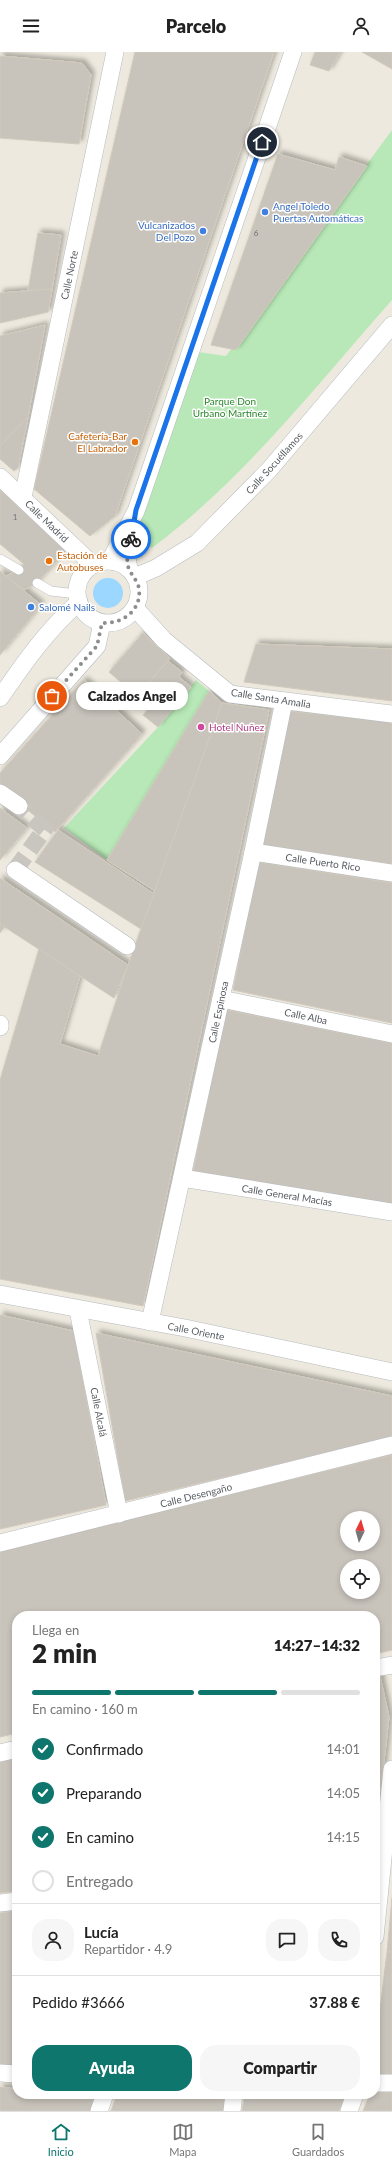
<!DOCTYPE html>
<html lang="es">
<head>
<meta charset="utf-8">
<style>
	:root { --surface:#fff; --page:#f6f6f6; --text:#222; --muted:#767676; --line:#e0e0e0; --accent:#0f766e }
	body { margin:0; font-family:Lato,sans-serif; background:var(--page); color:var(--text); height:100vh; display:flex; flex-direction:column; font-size:15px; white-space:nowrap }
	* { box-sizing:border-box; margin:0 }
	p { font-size:13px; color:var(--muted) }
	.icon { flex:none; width:22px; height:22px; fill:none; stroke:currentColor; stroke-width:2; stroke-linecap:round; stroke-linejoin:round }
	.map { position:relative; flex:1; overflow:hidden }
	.sheet { position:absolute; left:12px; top:1559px; width:368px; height:488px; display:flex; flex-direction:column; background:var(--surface); border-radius:16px; box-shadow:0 2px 6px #0003 }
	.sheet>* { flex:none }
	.needle { width:26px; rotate:5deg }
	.controls { position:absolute; left:340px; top:1459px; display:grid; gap:8px }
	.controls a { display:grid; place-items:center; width:40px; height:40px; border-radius:50%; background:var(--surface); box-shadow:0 2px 6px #0003; font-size:20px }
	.pin { position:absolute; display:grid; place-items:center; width:34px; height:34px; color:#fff; margin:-17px; border:2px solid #fff; border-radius:50%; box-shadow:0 1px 4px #0007 }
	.courier { position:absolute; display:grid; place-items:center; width:40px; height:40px; margin:-20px; border:3px solid #1a73e8; border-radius:50%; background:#fff; color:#222; box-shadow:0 1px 5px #0007 }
	.bubble { position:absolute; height:28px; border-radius:14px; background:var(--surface); box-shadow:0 2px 6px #0003; font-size:13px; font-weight:800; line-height:28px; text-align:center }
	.summary em { font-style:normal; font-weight:800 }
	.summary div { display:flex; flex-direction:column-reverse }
	.summary { display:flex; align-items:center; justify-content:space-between; height:68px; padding:0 20px }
	h1 { font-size:26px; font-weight:800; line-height:30px }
	.bar { display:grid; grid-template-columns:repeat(4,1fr); gap:6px 4px; align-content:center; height:48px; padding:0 20px }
	.bar i { height:5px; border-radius:3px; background:var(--line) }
	.bar .active { background:var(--accent) }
	.bar p { grid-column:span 4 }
	.line { display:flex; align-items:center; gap:10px; padding:0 20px; border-top:1px solid var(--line) }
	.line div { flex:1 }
	.round { display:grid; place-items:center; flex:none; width:42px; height:42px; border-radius:16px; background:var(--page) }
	ol { padding:0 20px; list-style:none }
	li { display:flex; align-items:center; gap:12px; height:44px }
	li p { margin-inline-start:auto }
	li .icon { padding:4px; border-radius:50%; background:var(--accent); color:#fff; stroke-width:4 }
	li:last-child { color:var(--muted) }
	li i { width:22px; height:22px; border:2px solid var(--line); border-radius:50% }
	.button { display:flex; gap:8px; margin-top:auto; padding:8px 20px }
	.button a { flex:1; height:46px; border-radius:16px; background:var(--accent); color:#fff; font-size:16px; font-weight:800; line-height:46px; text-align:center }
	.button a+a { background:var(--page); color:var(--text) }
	header { display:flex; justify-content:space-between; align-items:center; height:52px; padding:0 20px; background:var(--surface); font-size:18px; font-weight:800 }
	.tab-bar { display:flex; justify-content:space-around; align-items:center; height:56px; border-top:1px solid var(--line); background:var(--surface); font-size:11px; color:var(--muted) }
	.tab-bar a { display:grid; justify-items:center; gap:2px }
	.tab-bar .active { color:var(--accent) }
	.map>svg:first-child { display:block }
</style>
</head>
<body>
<header><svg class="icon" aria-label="menu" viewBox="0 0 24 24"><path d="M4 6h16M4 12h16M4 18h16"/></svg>Parcelo<svg class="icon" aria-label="person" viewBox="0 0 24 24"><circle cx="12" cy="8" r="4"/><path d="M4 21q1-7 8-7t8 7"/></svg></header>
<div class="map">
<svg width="392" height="2059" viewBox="0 0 392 2059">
	<defs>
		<filter id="shadow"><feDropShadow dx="3.5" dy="-3.5" stdDeviation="2" flood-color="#0004"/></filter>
	</defs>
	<rect width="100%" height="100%" fill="#ede9de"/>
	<g fill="#b8e8b7">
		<path d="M392 78V248C317 333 243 428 152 496L136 483 137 456 198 300 226 304Z"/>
		<path d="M196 628 209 639 107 808 64 776 158 675Z"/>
	</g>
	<circle fill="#9bd7ff" cx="108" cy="541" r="15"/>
	<g fill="#c8c3bb" stroke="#d2cabc" fill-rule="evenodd" filter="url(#shadow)">
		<path d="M135 0H274L115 464 90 484 34 437Z"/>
		<path d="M315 0H340L329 19 310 13Z"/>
		<path d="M362 0H392V17Z"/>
		<path d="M0 4 82 11 91 23 79 92 0 86Z"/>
		<path d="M278 102 335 118 339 105 367 114 236 298 211 293Z"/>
		<path d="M38 181 61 183 52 237 28 239Z"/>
		<path d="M52 237 48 260 0 271V241Z"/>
		<path d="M45 273 28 365 0 394V284Z"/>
		<path d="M28 365 18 416 14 419 0 407V394Z"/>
		<path d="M0 438 66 499 37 531 24 538 6 524 19 518 24 512 0 492Z"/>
		<path d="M0 519 41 553 0 603Z"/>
		<path d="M143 581 170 606 137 644 109 620Z"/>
		<path d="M256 592 392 597V649L244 630Z"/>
		<path d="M168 609 182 620 179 625 191 635 158 675 143 663 150 655 137 644Z"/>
		<path d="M84 628 142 682 55 780 0 736V721Z"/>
		<path d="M209 639 222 651 155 839 107 808Z"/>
		<path d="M222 651 269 658 143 1254 0 1227V1028L39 897 80 924 60 992 98 1004 128 913Z"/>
		<path d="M288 659 392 670V812L263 793Z"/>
		<path d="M0 756 27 776 0 808Z"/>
		<path d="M58 778 154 842 141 877 35 810Z"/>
		<path d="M258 810 392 831V971L233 938Z"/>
		<path d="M0 826 128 913 114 946 0 872Z"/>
		<path d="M0 872 5 874 0 881Z"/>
		<path d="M226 958 392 991V1153L193 1119Z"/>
		<path d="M0 1263 74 1279 106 1453 0 1477Z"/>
		<path d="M96 1281 392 1344V1385L125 1449Z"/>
		<path d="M392 1403V1598L375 1602V1564H17V1681L0 1685V1498ZM347 1466H373V1492H347ZM347 1514H373V1540H347Z"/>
		<path d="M380 1624 389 1665 375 1788V1625Z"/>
		<path d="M17 1703V1839L0 1841V1707Z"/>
		<path d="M392 1846V1900H387Z"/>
		<path d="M17 1859V2017L0 2015V1861Z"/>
		<path d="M387 1900H392V2025H375V1999Z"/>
		<path d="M0 2035 17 2037V2042H99L92 2059H0Z"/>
		<path d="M375 2040H392V2059H363L370 2042H375Z"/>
		<path d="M124 2042 225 2047 224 2059H111L116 2045Z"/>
		<path d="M345 2043 339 2059H242L244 2047Z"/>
	</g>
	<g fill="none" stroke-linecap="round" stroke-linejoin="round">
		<path stroke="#c8c6bf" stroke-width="17" stroke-dasharray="17 8" stroke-linecap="butt" d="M15 818 45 777 19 754"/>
		<g stroke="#b6babf" stroke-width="10">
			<g id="service">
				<path d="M0 507 19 518"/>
				<path d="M37 531 51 539 77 542"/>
			</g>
		</g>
		<g stroke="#b6babf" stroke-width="18">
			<g id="minor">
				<path d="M0 425 93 513"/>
				<path d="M23 445 115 0"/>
				<path d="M110 509 136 459 142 442 293 0"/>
				<circle cx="108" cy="540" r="31"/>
				<path d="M129 517 127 506 133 474"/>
				<path d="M135 525 156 516 197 491 269 418 392 273"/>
				<path d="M135 556 164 588 230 642 392 662"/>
				<path d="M0 646C24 611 47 578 79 550"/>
				<path d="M0 704 97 594 102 571"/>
				<path d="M0 741 19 754"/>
				<path d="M253 800 392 821"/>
				<path d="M15 818 127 894"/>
				<path d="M221 947 392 982"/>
				<path d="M0 972V975"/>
				<path d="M182 1126 392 1160"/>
				<path d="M0 1242 185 1276 392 1320"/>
				<path d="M78 1258 119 1462"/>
				<path d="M150 1270 253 800 284 649"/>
				<path d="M0 1491 392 1393"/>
				<path d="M375 1616 392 1613"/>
				<path d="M0 1701 17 1697"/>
				<path d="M0 1851 17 1849"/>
				<path d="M375 1885 392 1717"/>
				<path d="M0 2021 17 2022"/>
				<path d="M375 2031H392"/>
				<path d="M99 2059 105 2042"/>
				<path d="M232 2059 234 2042"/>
				<path d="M349 2059 355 2042"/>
			</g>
		</g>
		<use href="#service" stroke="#fff" stroke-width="9"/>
		<use href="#minor" stroke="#fff" stroke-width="17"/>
	</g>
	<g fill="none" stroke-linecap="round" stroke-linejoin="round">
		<path stroke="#8c8d8d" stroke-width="4" stroke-dasharray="0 7.2" d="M52 644 97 594 102 571C122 572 142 559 139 536 137 528 132 524 129 517 125 508 129 496 131 487"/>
		<path stroke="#1a73e8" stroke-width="5" d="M131 487 136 458 262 90"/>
	</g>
	<g fill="#3f7fe0" stroke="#fff" stroke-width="1.5">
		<circle cx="265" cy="160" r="4"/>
		<circle cx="203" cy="179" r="4"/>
		<circle cx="31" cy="555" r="4"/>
	</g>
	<g fill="#e8710a" stroke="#fff" stroke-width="1.5">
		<circle cx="135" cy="390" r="4"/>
		<circle cx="49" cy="509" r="4"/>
	</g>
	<circle fill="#d1479c" stroke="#fff" stroke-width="1.5" cx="201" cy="675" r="4"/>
	<g text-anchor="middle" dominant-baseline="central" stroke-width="3" stroke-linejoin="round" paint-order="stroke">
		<g font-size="8" fill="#737678">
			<text x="256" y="181">6</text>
			<text x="15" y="465">1</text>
		</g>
		<g font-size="10" fill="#366cbe" stroke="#fff" text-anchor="start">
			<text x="273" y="154">Angel Toledo<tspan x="273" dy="12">Puertas Automáticas</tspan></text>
			<text x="195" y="173" text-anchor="end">Vulcanizados<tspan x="195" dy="12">Del Pozo</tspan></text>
			<text x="39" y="555">Salomé Nails</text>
		</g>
		<g font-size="10" fill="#575c61" stroke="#fff">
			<text transform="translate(69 223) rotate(-78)">Calle Norte</text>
			<text transform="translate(274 411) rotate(-48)">Calle Socuéllamos</text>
			<text transform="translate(47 469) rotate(44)">Calle Madrid</text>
			<text transform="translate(271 646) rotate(9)">Calle Santa Amalia</text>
			<text transform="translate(323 810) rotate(8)">Calle Puerto Rico</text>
			<text transform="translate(218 960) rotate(-78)">Calle Espinosa</text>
			<text transform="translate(306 964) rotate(12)">Calle Alba</text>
			<text transform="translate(287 1143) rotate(9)">Calle General Macías</text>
			<text transform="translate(196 1279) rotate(11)">Calle Oriente</text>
			<text transform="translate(99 1360) rotate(79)">Calle Alcalá</text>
			<text transform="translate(196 1443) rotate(-14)">Calle Desengaño</text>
		</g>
		<g font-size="10" fill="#2b852d" stroke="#fff">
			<text x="230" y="349">Parque Don<tspan x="230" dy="12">Urbano Martínez</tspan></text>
		</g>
		<g font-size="10" fill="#c56008" stroke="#fff" text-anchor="end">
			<text x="127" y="384">Cafetería-Bar<tspan x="127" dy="12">El Labrador</tspan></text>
			<text x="57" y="503" text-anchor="start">Estación de<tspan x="57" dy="12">Autobuses</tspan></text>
		</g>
		<g font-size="10" fill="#b23c85" stroke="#fff" text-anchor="start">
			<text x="209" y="675">Hotel Nuñez</text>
		</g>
	</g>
</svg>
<div class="controls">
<a><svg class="needle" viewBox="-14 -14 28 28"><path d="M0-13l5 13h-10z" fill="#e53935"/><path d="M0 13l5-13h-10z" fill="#767676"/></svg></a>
<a><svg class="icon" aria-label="locate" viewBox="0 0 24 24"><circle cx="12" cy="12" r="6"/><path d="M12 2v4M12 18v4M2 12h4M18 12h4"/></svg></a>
</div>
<div class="pin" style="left:52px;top:644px;background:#ea580c"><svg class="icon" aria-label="bag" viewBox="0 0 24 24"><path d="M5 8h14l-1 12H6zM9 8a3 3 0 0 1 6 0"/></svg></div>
<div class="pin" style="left:262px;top:90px;background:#1f2937"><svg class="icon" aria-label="home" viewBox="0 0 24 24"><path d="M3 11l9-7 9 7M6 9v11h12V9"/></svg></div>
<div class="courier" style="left:131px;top:487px"><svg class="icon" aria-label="bike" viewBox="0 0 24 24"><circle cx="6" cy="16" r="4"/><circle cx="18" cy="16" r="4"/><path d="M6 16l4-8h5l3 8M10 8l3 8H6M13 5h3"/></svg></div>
<div class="bubble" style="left:76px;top:630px;width:112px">Calzados Angel</div>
<section class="sheet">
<div class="summary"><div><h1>2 min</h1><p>Llega en</p></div><em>14:27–14:32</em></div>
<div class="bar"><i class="active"></i><i class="active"></i><i class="active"></i><i></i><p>En camino · 160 m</p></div>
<ol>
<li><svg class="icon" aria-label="check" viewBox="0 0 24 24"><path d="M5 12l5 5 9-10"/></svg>Confirmado<p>14:01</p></li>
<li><svg class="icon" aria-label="check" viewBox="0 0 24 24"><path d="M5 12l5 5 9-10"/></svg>Preparando<p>14:05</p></li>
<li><svg class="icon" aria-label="check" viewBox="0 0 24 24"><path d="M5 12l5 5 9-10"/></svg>En camino<p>14:15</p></li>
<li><i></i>Entregado</li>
</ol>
<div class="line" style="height:72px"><a class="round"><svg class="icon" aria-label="person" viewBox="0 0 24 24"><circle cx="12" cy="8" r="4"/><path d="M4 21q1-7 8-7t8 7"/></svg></a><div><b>Lucía</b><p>Repartidor · 4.9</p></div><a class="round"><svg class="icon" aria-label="chat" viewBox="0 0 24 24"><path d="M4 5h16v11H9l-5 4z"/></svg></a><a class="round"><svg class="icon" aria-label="phone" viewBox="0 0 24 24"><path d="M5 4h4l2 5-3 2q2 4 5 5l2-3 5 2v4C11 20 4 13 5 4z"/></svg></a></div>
<div class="line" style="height:52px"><div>Pedido #3666</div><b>37.88 €</b></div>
<div class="button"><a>Ayuda</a><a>Compartir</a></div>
</section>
</div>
<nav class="tab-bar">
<a class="active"><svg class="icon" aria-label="home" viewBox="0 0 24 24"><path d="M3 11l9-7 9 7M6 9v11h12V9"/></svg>Inicio</a>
<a><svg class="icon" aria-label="map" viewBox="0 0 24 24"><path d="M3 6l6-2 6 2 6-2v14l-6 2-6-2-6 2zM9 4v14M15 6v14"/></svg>Mapa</a>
<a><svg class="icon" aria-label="saved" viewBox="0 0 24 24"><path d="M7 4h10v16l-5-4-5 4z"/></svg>Guardados</a>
</nav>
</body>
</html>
